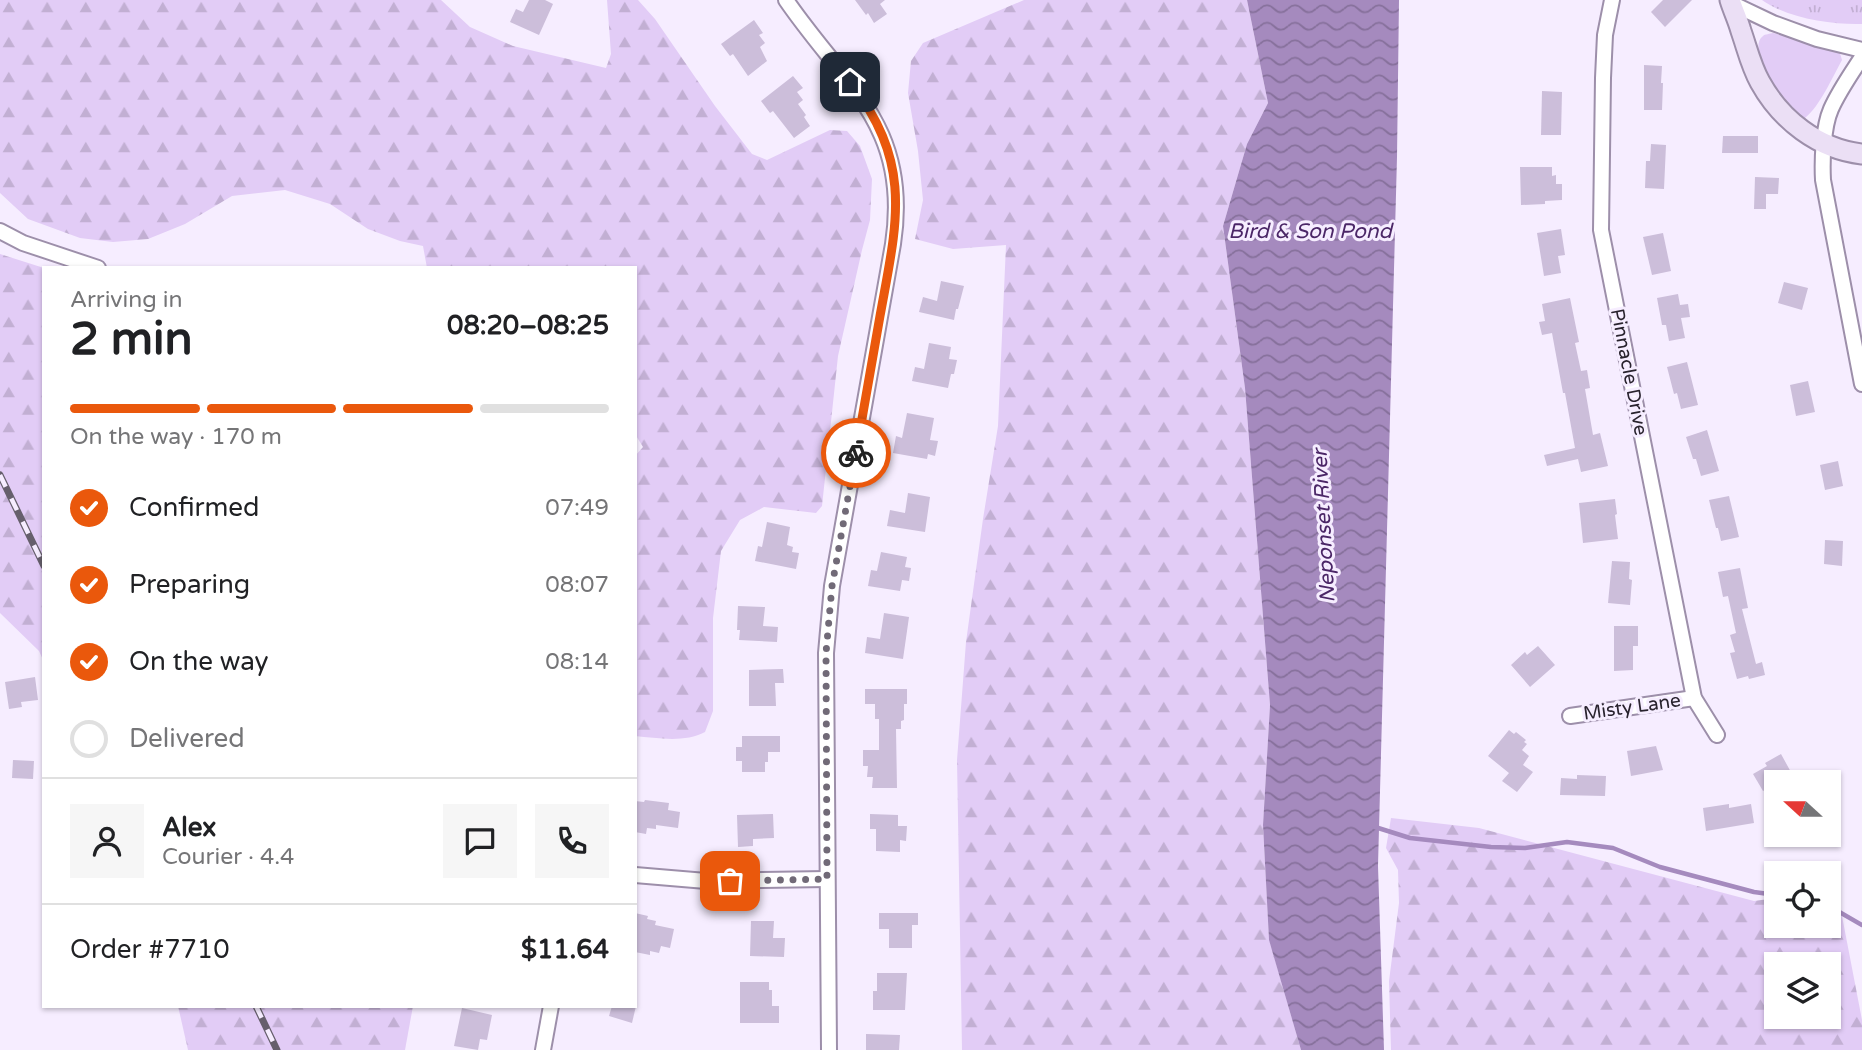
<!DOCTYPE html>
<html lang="en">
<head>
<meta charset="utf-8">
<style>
	:root { --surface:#fff; --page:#f6f6f6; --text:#202124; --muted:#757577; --line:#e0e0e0; --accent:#ea580c }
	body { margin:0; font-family:"Varela Round",sans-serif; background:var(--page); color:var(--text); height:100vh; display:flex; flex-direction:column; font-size:26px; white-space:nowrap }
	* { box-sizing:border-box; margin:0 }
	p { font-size:23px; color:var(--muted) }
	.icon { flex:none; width:38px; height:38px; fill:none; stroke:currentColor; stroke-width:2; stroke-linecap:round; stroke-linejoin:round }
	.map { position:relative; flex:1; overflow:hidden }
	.details { position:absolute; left:42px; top:266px; width:595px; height:742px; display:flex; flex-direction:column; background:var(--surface); border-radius:0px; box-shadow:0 2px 5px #0004 }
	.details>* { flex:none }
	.needle { width:46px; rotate:291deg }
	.controls { position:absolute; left:1764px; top:770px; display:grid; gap:14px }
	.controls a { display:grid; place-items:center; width:77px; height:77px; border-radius:0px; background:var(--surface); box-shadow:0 2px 5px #0004; font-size:35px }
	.pin { position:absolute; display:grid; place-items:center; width:60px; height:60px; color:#fff; margin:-30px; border-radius:14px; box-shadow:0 4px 10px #0006 }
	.courier { position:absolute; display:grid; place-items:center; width:70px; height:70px; margin:-35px; border:5px solid #ea580c; border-radius:50%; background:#fff; color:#222; box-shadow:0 2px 9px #0007 }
	.headline em { font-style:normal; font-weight:700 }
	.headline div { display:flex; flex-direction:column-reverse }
	.headline { display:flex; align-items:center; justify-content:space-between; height:119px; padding:0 28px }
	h1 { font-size:46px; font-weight:700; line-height:52px }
	.bar { display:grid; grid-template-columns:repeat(4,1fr); gap:10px 7px; align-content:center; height:84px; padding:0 28px }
	.bar i { height:9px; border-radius:5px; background:var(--line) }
	.bar .active { background:var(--accent) }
	.bar p { grid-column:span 4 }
	.line { display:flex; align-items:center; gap:18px; padding:0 28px; border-top:2px solid var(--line) }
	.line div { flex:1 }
	.round { display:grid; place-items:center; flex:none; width:74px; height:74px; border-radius:0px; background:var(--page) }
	ol { padding:0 28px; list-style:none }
	li { display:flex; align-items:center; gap:21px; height:77px }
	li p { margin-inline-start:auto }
	li .icon { padding:7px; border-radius:50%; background:var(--accent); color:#fff; stroke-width:4 }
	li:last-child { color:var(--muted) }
	li i { width:38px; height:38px; border:4px solid var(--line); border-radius:50% }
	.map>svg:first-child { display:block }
</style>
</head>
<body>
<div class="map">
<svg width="1862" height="1050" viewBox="0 0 1862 1050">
	<defs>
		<pattern id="forest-firs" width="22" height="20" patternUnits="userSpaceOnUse" patternTransform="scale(1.75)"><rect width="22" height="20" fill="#e2ccf6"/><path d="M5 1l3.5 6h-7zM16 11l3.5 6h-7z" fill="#c2afd3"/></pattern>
		<pattern id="park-tufts" width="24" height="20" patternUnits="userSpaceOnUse" patternTransform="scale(1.75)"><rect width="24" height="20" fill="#e2ccf6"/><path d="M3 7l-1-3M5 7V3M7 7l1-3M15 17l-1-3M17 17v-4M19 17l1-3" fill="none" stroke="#c2afd3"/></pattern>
		<pattern id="water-waves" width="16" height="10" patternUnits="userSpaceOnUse" patternTransform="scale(1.75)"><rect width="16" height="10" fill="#a58abe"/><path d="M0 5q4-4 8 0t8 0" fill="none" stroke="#86709b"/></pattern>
	</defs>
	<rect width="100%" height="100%" fill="#f6edff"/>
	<path fill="#e2ccf6" d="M1773 33 1839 50 1842 60C1832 78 1820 106 1805 118 1788 116 1744 49 1763 36 1765 34 1770 34 1773 33Z"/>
	<g fill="url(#forest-firs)" fill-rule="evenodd">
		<path d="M0 0H441L470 27 513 46 606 68 611 54 607 0H638L655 19 715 106 752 154 767 160 830 130 847 131 860 146 872 179 870 220 862 250 838 356 822 506 816 513 764 507 740 520 721 551 713 618V711L705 732C685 743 657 738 635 736V456L643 447 635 434V268H427L423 246 400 241 368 229 330 204 285 190 232 196 185 224 148 239 113 242 80 238 28 219 0 193Z"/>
		<path d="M1024 0H1247L1268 103 1247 144 1223 226 1245 388 1270 705 1263 825 1269 939 1301 1050H962L957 760 966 642 983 519 998 426 1006 245 953 249 915 239 923 200 918 151 908 93 911 61 923 43Z"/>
		<path d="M0 254 44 268V662L39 651 0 613Z"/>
		<path d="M1391 818 1479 828 1754 901 1776 898V926H1829V891L1837 890 1862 1020V1050H1391L1389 981 1399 903 1398 870 1386 848ZM1776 964H1829V1017H1776Z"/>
		<path d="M178 1006H413L405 1050H188Z"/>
	</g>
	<path fill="url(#park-tufts)" d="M1762 0H1862V24C1832 25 1787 18 1762 0Z"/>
	<path fill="url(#water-waves)" d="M1247 0H1399L1397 157 1378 866 1384 1050H1301L1269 940 1263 825 1270 705 1245 388 1223 226 1247 144 1268 103Z"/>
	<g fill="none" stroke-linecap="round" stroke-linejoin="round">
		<g stroke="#a58abe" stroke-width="4.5">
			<path d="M1375 827 1410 838 1491 847 1525 848 1567 842 1613 848 1660 867 1754 892 1776 895"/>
			<path d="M1829 906 1862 925"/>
		</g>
	</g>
	<g fill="#ccbeda">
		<path d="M529 0H545L553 4 539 35 510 22 516 9 523 12Z"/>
		<path d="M855 0H885L880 4 887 14 874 23 868 13 866 15Z"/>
		<path d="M1663 0H1692L1665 27 1651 12Z"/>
		<path d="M754 20 763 33 759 35 765 43 760 47 767 61 748 76 733 54 730 56 721 44Z"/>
		<path d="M1644 65 1662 66 1661 83H1663L1662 110H1644Z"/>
		<path d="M793 76 803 88 797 92 803 100 798 104 806 115 804 117 810 126 794 138 773 111 770 113 761 101Z"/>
		<path d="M1542 91 1562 92 1561 135H1541Z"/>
		<path d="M1723 136H1758V153H1722Z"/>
		<path d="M1651 144 1666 145 1664 189 1645 188 1646 161H1650Z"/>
		<path d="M1520 167H1552V176L1556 175V184H1562V200L1545 201V204L1521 205Z"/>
		<path d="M1755 177 1779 178 1778 194H1766V209H1754Z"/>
		<path d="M1561 229 1565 255 1558 256 1561 273 1544 276 1537 233Z"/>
		<path d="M1663 233 1671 271 1652 275 1643 237Z"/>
		<path d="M941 281 964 286 958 309H956L954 320 919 312 923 297 937 301Z"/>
		<path d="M1784 282 1808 288 1802 310 1778 303Z"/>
		<path d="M1678 294 1680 305 1688 304 1690 317 1681 318 1685 338 1669 341 1666 325H1662L1657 298Z"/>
		<path d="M1570 298 1579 342 1575 343 1581 371 1587 370 1590 388 1585 389 1593 435 1600 433 1608 466 1581 472 1578 459 1547 466 1544 455 1575 448 1565 393H1563L1552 333 1542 335 1539 322 1545 321 1542 304Z"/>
		<path d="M929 343 951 347 949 359 957 360 954 374H951L948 388 912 381 915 367 924 369Z"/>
		<path d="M1687 362 1698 405 1681 409 1677 393 1674 394 1667 367Z"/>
		<path d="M1808 381 1815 412 1796 416 1790 385Z"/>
		<path d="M907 413 934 418 930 440 938 441 935 456 928 454 927 459 893 453 896 436 902 438Z"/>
		<path d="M1707 430 1719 471 1701 476 1696 459H1693L1686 437Z"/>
		<path d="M1838 461 1843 486 1825 490 1820 465Z"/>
		<path d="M908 493 930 497 925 532 887 526 890 510 905 513Z"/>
		<path d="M1729 496 1739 537 1721 541 1718 528H1716L1709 500Z"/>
		<path d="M1615 499 1617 514 1615 515 1618 539 1583 543 1579 503Z"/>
		<path d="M767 522 790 527 787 545 793 547 792 552 799 553 796 569 755 561 758 546 762 547Z"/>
		<path d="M1825 540 1843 541 1842 566 1824 564Z"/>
		<path d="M881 552 907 557 905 567 911 568 909 581 902 580 900 591 868 586 871 570 877 571Z"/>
		<path d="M1612 561 1630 562 1629 579 1632 580 1630 605 1608 603Z"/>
		<path d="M1740 568 1748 608 1742 609 1756 664 1762 662 1765 675 1749 679 1748 676 1737 679 1730 653 1735 652 1730 635 1736 633 1728 596 1723 597 1718 572Z"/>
		<path d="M738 606 765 607 763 626 778 627 777 642 739 640 740 630H737Z"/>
		<path d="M884 613 909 617 903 659 865 653 867 637 880 639Z"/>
		<path d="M1614 626H1638V646H1633V670L1614 671Z"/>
		<path d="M1538 646 1555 665 1530 687 1511 665 1525 652 1527 655Z"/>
		<path d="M783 669 784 683H775L776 706H749V670Z"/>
		<path d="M35 677 38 700 21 702 22 707 9 709 5 682Z"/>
		<path d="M865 689H907V704H904V720L901 721V729H896L897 788H872L873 777H867L868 766H863V750H879V719H875V704H865Z"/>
		<path d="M1509 730 1514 734 1516 732 1526 740 1524 742 1527 744 1522 750 1529 756 1523 765 1533 772 1517 792 1502 781 1509 773 1488 756Z"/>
		<path d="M742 736H780V752H768V762H765V772H742V761H736V747H742Z"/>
		<path d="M1656 746 1663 770 1631 776 1627 751Z"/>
		<path d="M1781 754 1792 774 1763 791 1753 774 1767 766 1765 763Z"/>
		<path d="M13 760 34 761 33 779 12 778Z"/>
		<path d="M1577 775 1606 776 1605 796 1560 795 1561 778 1577 779Z"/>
		<path d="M645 800 669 803 668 810 680 812 678 828 656 825V829L647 828 646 834 635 832V801L644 802Z"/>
		<path d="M1729 804V808L1751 804 1754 823 1706 831 1703 808Z"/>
		<path d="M773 814 774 838 753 839V846L738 847 737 815Z"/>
		<path d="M870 814 898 815V826H907L906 841 900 840V852L876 851V829H870Z"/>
		<path d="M635 913 648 916 647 919 656 921 655 925 674 929 670 948 661 946 659 953 650 951V955L635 952Z"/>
		<path d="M879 913H918V925H912V948H889V929H879Z"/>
		<path d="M751 921H774L773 938H785L784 957 750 956Z"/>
		<path d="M877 973H907L905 1010H873V991H877Z"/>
		<path d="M740 982H769V990H772V1006H779V1023H740Z"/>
		<path d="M612 1006H636L632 1023 609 1016Z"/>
		<path d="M462 1008 492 1015 487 1040 480 1039 478 1050 454 1046Z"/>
		<path d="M866 1034 900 1035 899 1050H866Z"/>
	</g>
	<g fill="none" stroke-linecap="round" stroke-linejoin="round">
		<g stroke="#9d8faa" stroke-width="18">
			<g id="street">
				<path d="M786 0C845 86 911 126 893 244L832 586 826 653 829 1050"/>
				<path d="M1612 0 1605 35 1603 78 1601 230 1694 698 1717 735"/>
				<path d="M1731 3 1773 23 1817 39 1862 50"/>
				<path d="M1862 57C1851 74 1839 91 1831 109 1823 127 1822 161 1823 180L1862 384"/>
				<path d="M0 231 23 243 98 268"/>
				<path d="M1570 716 1694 698"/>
				<path d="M635 875 706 881 827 879"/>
				<path d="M543 1050 551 1006"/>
			</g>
		</g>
		<g stroke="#9d8faa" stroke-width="23">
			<path id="secondary" d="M1730 0C1733 10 1738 20 1741 31 1747 48 1751 66 1760 82 1781 120 1818 149 1862 154"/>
		</g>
		<use href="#street" stroke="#fff" stroke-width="14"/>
		<use href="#secondary" stroke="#ebdff5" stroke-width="19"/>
		<g stroke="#665f6c" stroke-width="7">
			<g id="rail">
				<path d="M0 475 44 566"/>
				<path d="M256 1006 277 1050"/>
			</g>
		</g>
		<use href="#rail" stroke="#f6edff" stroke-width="4.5" stroke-dasharray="13" stroke-linecap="butt"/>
	</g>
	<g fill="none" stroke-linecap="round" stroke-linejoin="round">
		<path stroke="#716a77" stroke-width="7" stroke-dasharray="0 12.6" d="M730 881 827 879 826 653 832 586 856 453"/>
		<path stroke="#ea580c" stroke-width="9" d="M850 82C914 164 897 222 880 316 872 361 864 407 856 453"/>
	</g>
	<g text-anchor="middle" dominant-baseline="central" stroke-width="6" stroke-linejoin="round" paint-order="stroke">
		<g font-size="19" fill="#29232e" stroke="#f6edff">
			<text transform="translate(1629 372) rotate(79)">Pinnacle Drive</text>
			<text transform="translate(1632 707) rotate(-8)">Misty Lane</text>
		</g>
		<g font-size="21" font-style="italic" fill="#4b2667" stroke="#f6edff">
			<text x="1310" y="231">Bird &amp; Son Pond</text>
			<text transform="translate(1324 526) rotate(-93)">Neponset River</text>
		</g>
	</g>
</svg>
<div class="controls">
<a><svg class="needle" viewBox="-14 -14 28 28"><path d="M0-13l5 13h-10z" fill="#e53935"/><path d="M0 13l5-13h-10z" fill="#757577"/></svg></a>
<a><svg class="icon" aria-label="locate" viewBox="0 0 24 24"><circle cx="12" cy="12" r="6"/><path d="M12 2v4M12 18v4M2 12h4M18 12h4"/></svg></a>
<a><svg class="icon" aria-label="layers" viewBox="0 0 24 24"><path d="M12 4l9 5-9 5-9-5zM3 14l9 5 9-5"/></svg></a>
</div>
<div class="pin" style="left:730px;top:881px;background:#ea580c"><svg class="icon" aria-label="bag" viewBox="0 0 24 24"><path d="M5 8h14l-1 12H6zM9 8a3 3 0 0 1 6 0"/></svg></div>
<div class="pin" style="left:850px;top:82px;background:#1f2937"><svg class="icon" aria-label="home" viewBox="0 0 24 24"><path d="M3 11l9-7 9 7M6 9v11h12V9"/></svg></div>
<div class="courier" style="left:856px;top:453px"><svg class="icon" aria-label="bike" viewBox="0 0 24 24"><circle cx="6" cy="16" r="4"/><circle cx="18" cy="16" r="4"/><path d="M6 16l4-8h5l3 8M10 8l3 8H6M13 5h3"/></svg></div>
<section class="details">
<div class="headline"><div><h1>2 min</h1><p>Arriving in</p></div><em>08:20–08:25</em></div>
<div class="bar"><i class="active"></i><i class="active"></i><i class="active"></i><i></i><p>On the way · 170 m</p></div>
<ol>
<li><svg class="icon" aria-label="check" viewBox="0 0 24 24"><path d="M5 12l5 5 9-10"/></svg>Confirmed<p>07:49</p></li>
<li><svg class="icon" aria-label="check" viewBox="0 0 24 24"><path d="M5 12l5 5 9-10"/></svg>Preparing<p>08:07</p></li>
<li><svg class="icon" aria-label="check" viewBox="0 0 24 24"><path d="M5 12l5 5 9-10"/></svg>On the way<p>08:14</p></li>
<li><i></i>Delivered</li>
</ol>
<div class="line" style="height:126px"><a class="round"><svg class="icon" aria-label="person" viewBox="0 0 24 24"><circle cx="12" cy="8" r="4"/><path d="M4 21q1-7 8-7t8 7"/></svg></a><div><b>Alex</b><p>Courier · 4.4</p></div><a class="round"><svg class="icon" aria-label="chat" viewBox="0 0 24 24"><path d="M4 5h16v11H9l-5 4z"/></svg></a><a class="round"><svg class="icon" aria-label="phone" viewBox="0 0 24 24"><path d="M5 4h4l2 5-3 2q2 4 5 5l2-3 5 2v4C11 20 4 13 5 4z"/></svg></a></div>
<div class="line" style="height:91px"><div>Order #7710</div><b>$11.64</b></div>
</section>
</div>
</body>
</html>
